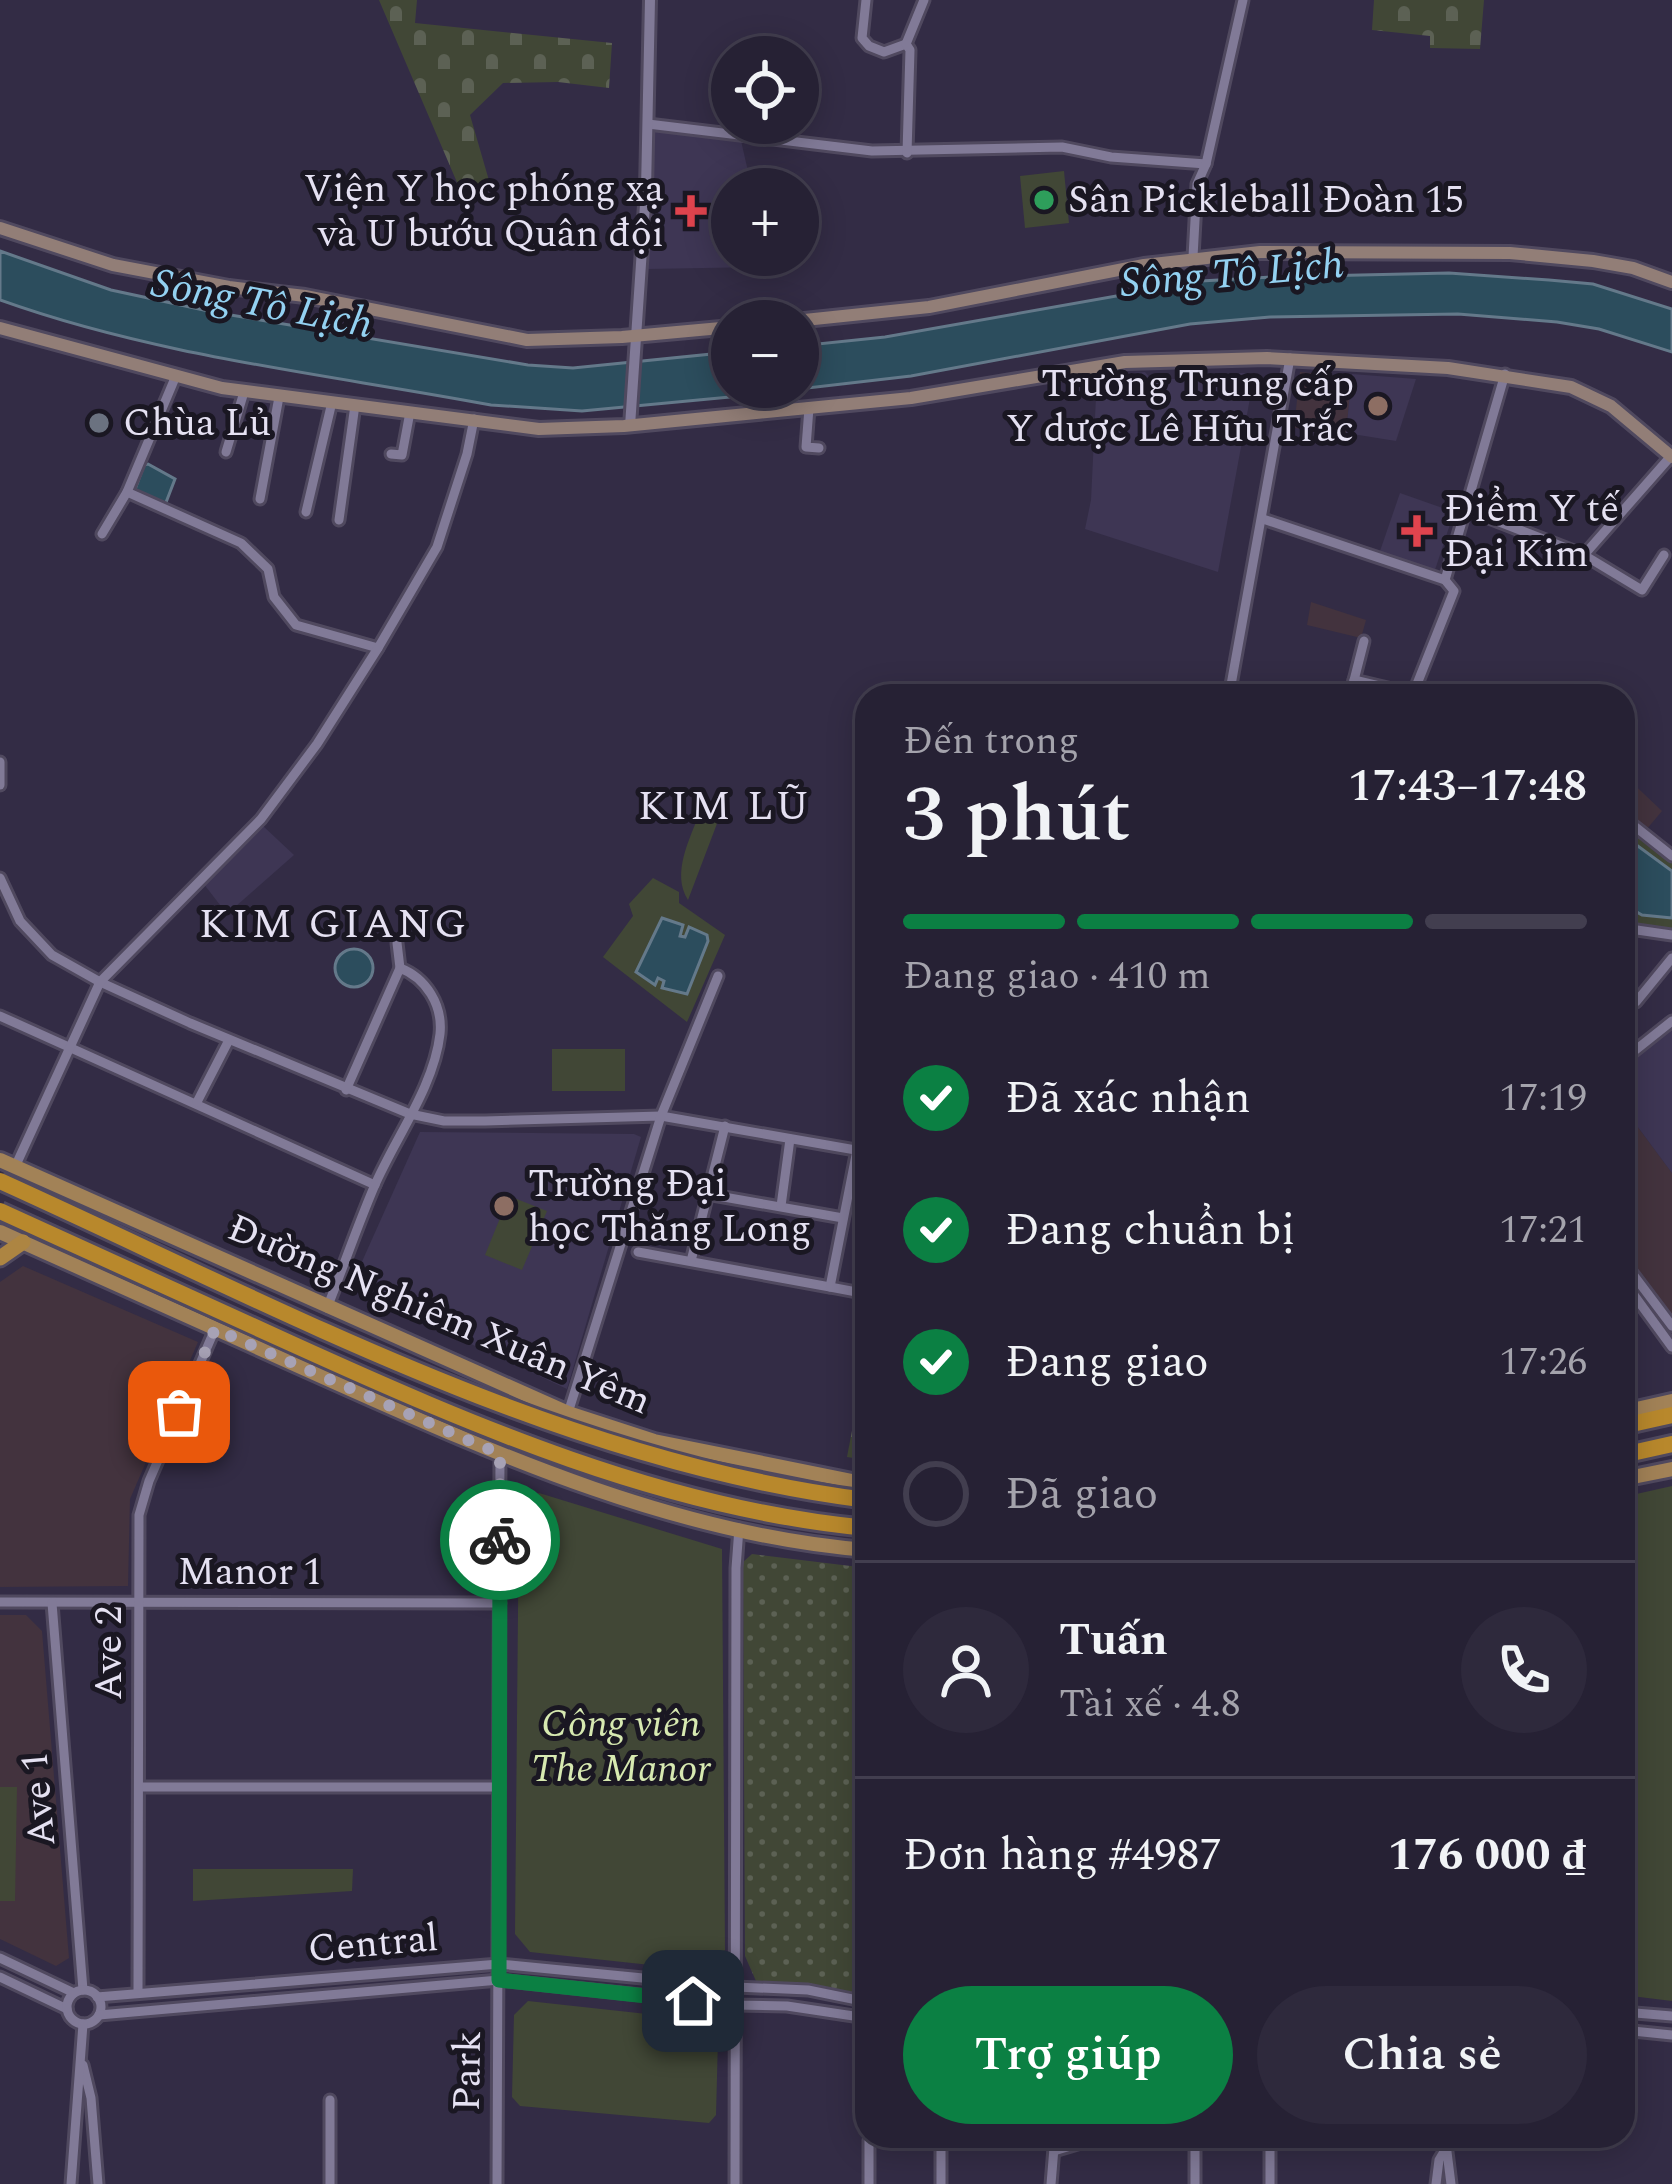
<!DOCTYPE html>
<html lang="vi">
<head>
<meta charset="utf-8">
<style>
	:root { --surface:#262134; --page:#2e293c; --text:#f1f3f6; --muted:#a4a3ac; --line:#423e4f; --accent:#0b8043 }
	body { margin:0; font-family:Spectral,serif; background:var(--page); color:var(--text); height:100vh; display:flex; flex-direction:column; font-size:45px; white-space:nowrap }
	* { box-sizing:border-box; margin:0 }
	p { font-size:39px; color:var(--muted) }
	.icon { flex:none; width:66px; height:66px; fill:none; stroke:currentColor; stroke-width:2; stroke-linecap:round; stroke-linejoin:round }
	.map { position:relative; flex:1; overflow:hidden }
	.sheet { position:absolute; left:855px; top:684px; width:780px; height:1464px; display:flex; flex-direction:column; background:var(--surface); border-radius:36px; box-shadow:0 6px 30px #0003,0 0 0 3px var(--line) }
	.sheet>* { flex:none }
	.fabs { position:absolute; left:711px; top:36px; display:grid; gap:24px }
	.fabs a { display:grid; place-items:center; width:108px; height:108px; border-radius:50%; background:var(--surface); box-shadow:0 6px 30px #0003,0 0 0 3px var(--line); font-size:60px }
	.pin { position:absolute; display:grid; place-items:center; width:102px; height:102px; color:#fff; margin:-51px; border-radius:24px; box-shadow:0 6px 18px #0006 }
	.courier { position:absolute; display:grid; place-items:center; width:120px; height:120px; margin:-60px; border:9px solid #0b8043; border-radius:50%; background:#fff; color:#222; box-shadow:0 3px 15px #0007 }
	.head em { font-style:normal; font-weight:600 }
	.head div { display:flex; flex-direction:column-reverse }
	.head { display:flex; align-items:center; justify-content:space-between; height:204px; padding:0 48px }
	h1 { font-size:78px; font-weight:600; line-height:90px }
	.bar { display:grid; grid-template-columns:repeat(4,1fr); gap:18px 12px; align-content:center; height:144px; padding:0 48px }
	.bar i { height:15px; border-radius:9px; background:var(--line) }
	.bar .active { background:var(--accent) }
	.bar p { grid-column:span 4 }
	.line { display:flex; align-items:center; gap:30px; padding:0 48px; border-top:3px solid var(--line) }
	.line div { flex:1 }
	.round { display:grid; place-items:center; flex:none; width:126px; height:126px; border-radius:63px; background:var(--page) }
	ol { padding:0 48px; list-style:none }
	li { display:flex; align-items:center; gap:36px; height:132px }
	li p { margin-inline-start:auto }
	li .icon { padding:12px; border-radius:50%; background:var(--accent); color:#fff; stroke-width:4 }
	li:last-child { color:var(--muted) }
	li i { width:66px; height:66px; border:6px solid var(--line); border-radius:50% }
	.primary-button { display:flex; gap:24px; margin-top:auto; padding:24px 48px }
	.primary-button a { flex:1; height:138px; border-radius:72px; background:var(--accent); color:#fff; font-size:48px; font-weight:600; line-height:138px; text-align:center }
	.primary-button a+a { background:var(--page); color:var(--text) }
	.map>svg:first-child { display:block }
</style>
</head>
<body>
<div class="map">
<svg width="1672" height="2184" viewBox="0 0 1672 2184">
	<defs>
		<pattern id="grass-dots" width="8" height="8" patternUnits="userSpaceOnUse" patternTransform="scale(3)"><rect width="8" height="8" fill="#414736"/><path d="M2 2h.1M6 6h.1" fill="none" stroke="#5c6154" stroke-width="1.8" stroke-linecap="round"/></pattern>
		<pattern id="cemetery-stones" width="16" height="16" patternUnits="userSpaceOnUse" patternTransform="scale(3)"><rect width="16" height="16" fill="#414736"/><path d="M2 7V4a2 2 0 0 1 4 0v3zM10 15v-3a2 2 0 0 1 4 0v3z" fill="#5c6154"/></pattern>
	</defs>
	<rect width="100%" height="100%" fill="#332c45"/>
	<g fill="#43333e">
		<path d="M1300 372 1352 377 1346 433 1294 428Z"/>
		<path d="M1311 602 1366 620 1361 638 1307 625Z"/>
		<path d="M1623 774 1662 811 1646 830 1623 812Z"/>
		<path d="M1623 1107 1672 1173V1318L1623 1248Z"/>
		<path d="M23 1266 198 1342 130 1499 128 1586 0 1587V1282Z"/>
		<path d="M0 1615H26L42 1631 69 1958 56 1966 0 1939Z"/>
	</g>
	<g fill="#3e3654">
		<path d="M655 128 740 136 752 189H732V255H761V267L647 269Z"/>
		<path d="M1145 372 1150 378 1175 379 1179 374 1247 373 1253 382 1218 572 1085 529 1091 500 1097 376Z"/>
		<path d="M1352 374 1416 379 1396 441 1346 433Z"/>
		<path d="M1400 493 1454 512 1434 573 1379 554Z"/>
		<path d="M262 825 294 855 227 914 203 883Z"/>
		<path d="M1672 1030V1173L1623 1107V1068Z"/>
		<path d="M420 1132 634 1134 641 1137 567 1389 356 1290V1275Z"/>
	</g>
	<path fill="url(#grass-dots)" d="M752 1554 867 1568V1995L806 1983 756 1981 745 1956 743 1562Z"/>
	<g fill="url(#cemetery-stones)">
		<path d="M379 0H417L415 23 612 43 609 88 558 82 503 83 470 115 490 184 459 187Z"/>
		<path d="M1374 0H1484L1480 49 1430 48V36L1372 30Z"/>
		<path d="M867 1352V1460L847 1457Z"/>
	</g>
	<g fill="#414736">
		<path d="M1064 171 1069 223 1025 228 1020 176Z"/>
		<path d="M700 812 718 821 688 900C671 873 690 839 700 812Z"/>
		<path d="M1623 822 1672 861V930L1623 923Z"/>
		<path d="M653 878 679 892V903L725 935 687 1022 603 957 633 916 629 904Z"/>
		<rect x="552" y="1049" width="73" height="42"/>
		<path d="M509 1196 547 1211 522 1270 485 1255Z"/>
		<path d="M1672 1486V2001L1623 1995V1497Z"/>
		<path d="M539 1493 722 1549 725 1950 706 1971 530 1952 515 1934 519 1504Z"/>
		<path d="M0 1787H17L15 1901H0Z"/>
		<path d="M193 1869H353L352 1891 193 1901Z"/>
		<path d="M528 2001 702 2020 718 2039 716 2115 709 2123 520 2106 512 2097 514 2015Z"/>
	</g>
	<g fill="#2c4d5d" stroke="#64798a" stroke-width="3">
		<path d="M0 251 111 290 213 312 528 365 573 368 732 352V387H798V346L885 337 1201 281 1272 277 1449 273 1549 280 1593 284 1672 309V352L1599 329 1557 322 1458 314 1270 317 1190 324 911 376 730 397 582 411 491 405C326 374 159 357 0 300Z"/>
		<path d="M148 464 175 479 165 505 134 492 144 465Z"/>
		<path d="M1623 841H1631L1672 871V918L1642 915 1623 904Z"/>
		<path d="M662 918 683 925 680 936 685 937 689 927 707 935 708 941 687 994 662 988 664 981 658 978 655 985 636 972Z"/>
		<circle cx="354" cy="968" r="19"/>
	</g>
	<g fill="none" stroke-linecap="round" stroke-linejoin="round">
		<g stroke="#50495f" stroke-width="15">
			<g id="minor">
				<path d="M866 0 862 38 869 46 884 52 906 44"/>
				<path d="M648 124 872 151 1062 147 1111 157 1206 164"/>
				<path d="M907 153 910 50 906 44 924 0"/>
				<path d="M1193 257 1197 184 1206 164 1243 0"/>
				<path d="M809 408 806 447 819 448"/>
				<path d="M226 452 244 392"/>
				<path d="M391 454 402 455 410 412"/>
				<path d="M127 492 241 543 268 569 274 597 296 625 378 648"/>
				<path d="M260 499 279 397"/>
				<path d="M1466 509 1584 555 1642 590 1664 555"/>
				<path d="M306 512 332 402"/>
				<path d="M1263 519 1445 580"/>
				<path d="M339 520 355 405"/>
				<path d="M102 534 127 492 175 378"/>
				<path d="M1584 555 1671 456"/>
				<path d="M1354 680 1413 694 1454 591 1445 580 1505 374"/>
				<path d="M1229 696 1290 358"/>
				<path d="M1350 696 1364 641"/>
				<path d="M0 762V785"/>
				<path d="M1623 817 1672 856"/>
				<path d="M0 878 20 921 52 955 100 982 190 1023 410 1114 444 1121H485L661 1116 867 1152"/>
				<path d="M1623 928 1672 935"/>
				<path d="M397 943 400 968"/>
				<path d="M1623 1004 1636 1002 1672 958"/>
				<path d="M0 1016 375 1185"/>
				<path d="M1623 1060 1672 1021"/>
				<path d="M197 1102 229 1040"/>
				<path d="M15 1167 100 982 261 819 317 744 378 648 437 547 467 454 474 419"/>
				<path d="M707 1194 843 1218"/>
				<path d="M781 1206 790 1139"/>
				<path d="M638 1252 830 1287 857 1150"/>
				<path d="M691 1261 725 1126"/>
				<path d="M1623 1261 1672 1326"/>
				<path d="M1623 1280 1672 1347"/>
				<path d="M830 1287 867 1294"/>
				<path d="M327 1308C343 1268 357 1227 374 1187 395 1138 434 1087 440 1034 443 1005 426 978 400 968L346 1090"/>
				<path d="M568 1413 661 1116 718 976"/>
				<path d="M0 1602 500 1603"/>
				<path d="M52 1603 83 1990"/>
				<path d="M140 1787H499"/>
				<path d="M0 1958 74 1993"/>
				<path d="M0 1977 67 2009"/>
				<circle cx="84" cy="2007" r="17"/>
				<path d="M138 1993 139 1515 149 1481 215 1329"/>
				<path d="M97 1997 499 1964 735 1987 808 1990 867 2002"/>
				<path d="M1623 2012 1672 2016"/>
				<path d="M99 2015 499 1980 734 2005 787 2006 867 2018"/>
				<path d="M1623 2030 1672 2035"/>
				<path d="M83 2065 91 2098 98 2184"/>
				<path d="M941 2136V2184"/>
				<path d="M1445 2136 1451 2184"/>
				<path d="M1054 2151 1104 2136"/>
				<path d="M71 2184 83 2024"/>
				<path d="M330 2184V2100"/>
				<path d="M497 2184 500 1455"/>
				<path d="M735 2184 736 1568 739 1528"/>
				<path d="M869 2184V2140"/>
				<path d="M1051 2184 1055 2136"/>
				<path d="M1195 2184V2136"/>
				<path d="M1270 2184V2136"/>
				<path d="M1436 2184 1439 2160 1445 2150"/>
			</g>
		</g>
		<g stroke="#50495f" stroke-width="16">
			<path id="tertiary" d="M630 426 646 190 650 0"/>
		</g>
		<g stroke="#50495f" stroke-width="18">
			<g id="secondary">
				<path d="M0 228 113 265 229 287 305 296 527 340 622 337 732 327"/>
				<path d="M795 321 929 307 1144 265 1260 252 1510 253 1593 261 1633 268 1672 282"/>
				<path d="M0 328 222 388 539 429 624 426 911 398 1125 362 1267 358 1448 368 1571 387 1611 406 1672 457"/>
			</g>
		</g>
		<g stroke="#50495f" stroke-width="20">
			<g id="primary">
				<path d="M0 1160 568 1413 654 1441 867 1484"/>
				<path d="M0 1232C110 1282 221 1331 332 1381 502 1457 679 1535 867 1550"/>
				<path d="M1623 1412 1672 1401"/>
				<path d="M1623 1479 1672 1469"/>
			</g>
		</g>
		<g stroke="#50495f" stroke-width="21">
			<path id="trunk" d="M0 1258 23 1242"/>
		</g>
		<g stroke="#50495f" stroke-width="22">
			<g id="motorway">
				<path d="M1623 1426 1672 1415"/>
				<path d="M1623 1455 1672 1444"/>
			</g>
		</g>
		<use href="#minor" stroke="#817a97" stroke-width="9"/>
		<use href="#tertiary" stroke="#817a97" stroke-width="10"/>
		<use href="#secondary" stroke="#927e77" stroke-width="12"/>
		<use href="#primary" stroke="#a28257" stroke-width="14"/>
		<use href="#trunk" stroke="#ad8542" stroke-width="15"/>
		<use href="#motorway" stroke="#b8882c" stroke-width="16"/>
		<g stroke="#50495f" stroke-width="22" stroke-linecap="butt">
			<g id="motorway-bridge">
				<path d="M0 1181C279 1307 560 1462 867 1500"/>
				<path d="M0 1211C97 1255 193 1299 290 1343 473 1426 664 1509 867 1528"/>
			</g>
		</g>
		<use href="#motorway-bridge" stroke="#b8882c" stroke-width="16"/>
	</g>
	<g fill="none" stroke-linecap="round" stroke-linejoin="round">
		<path stroke="#a7a2b5" stroke-width="12" stroke-dasharray="0 21.6" d="M179 1412 215 1329 500 1454V1540"/>
		<path stroke="#0b8043" stroke-width="15" d="M500 1540 499 1980 693 2001"/>
	</g>
	<circle fill="#2e9e5b" stroke="#1a1722" stroke-width="4.5" cx="1044" cy="200" r="12"/>
	<g fill="#e0444e" stroke="#1a1722" stroke-width="4.5">
		<path d="M685 193h12v12h12v12h-12v12h-12v-12h-12v-12h12z"/>
		<path d="M1411 513h12v12h12v12h-12v12h-12v-12h-12v-12h12z"/>
	</g>
	<g fill="#8d6e63" stroke="#1a1722" stroke-width="4.5">
		<circle cx="1378" cy="406" r="12"/>
		<circle cx="504" cy="1206" r="12"/>
	</g>
	<circle fill="#6b7280" stroke="#1a1722" stroke-width="4.5" cx="99" cy="423" r="12"/>
	<g text-anchor="middle" dominant-baseline="central" stroke-width="10" stroke-linejoin="round" paint-order="stroke">
		<g font-size="39" fill="#e5e1f2" stroke="#1a1722" text-anchor="start">
			<text x="664" y="189" text-anchor="end">Viện Y học phóng xạ<tspan x="664" dy="45">và U bướu Quân đội</tspan></text>
			<text x="1068" y="200">Sân Pickleball Đoàn 15</text>
			<text x="1354" y="384" text-anchor="end">Trường Trung cấp<tspan x="1354" dy="45">Y dược Lê Hữu Trắc</tspan></text>
			<text x="123" y="423">Chùa Lủ</text>
			<text x="1444" y="509">Điểm Y tế<tspan x="1444" dy="45">Đại Kim</tspan></text>
			<text x="528" y="1184">Trường Đại<tspan x="528" dy="45">học Thăng Long</tspan></text>
		</g>
		<g font-size="39" fill="#e5e1f2" stroke="#1a1722">
			<text transform="translate(439 1315) rotate(23)">Đường Nghiêm Xuân Yêm</text>
			<text x="250" y="1572">Manor 1</text>
			<text transform="translate(109 1653) rotate(-90)">Ave 2</text>
			<text transform="translate(39 1799) rotate(-95)">Ave 1</text>
			<text transform="translate(373 1944) rotate(-5)">Central</text>
			<text transform="translate(468 2071) rotate(-89)">Park</text>
		</g>
		<g font-size="39" font-style="italic" fill="#d7e9b1" stroke="#1a1722">
			<text x="621" y="1724">Công viên<tspan x="621" dy="45">The Manor</tspan></text>
		</g>
		<g font-size="42" font-style="italic" fill="#93d1f1" stroke="#1a1722">
			<text transform="translate(1232 274) rotate(-5)">Sông Tô Lịch</text>
			<text transform="translate(262 304) rotate(11)">Sông Tô Lịch</text>
		</g>
		<g font-size="42" letter-spacing="3" fill="#e5e1f2" stroke="#1a1722">
			<text x="725" y="806">KIM LŨ</text>
			<text x="334" y="924">KIM GIANG</text>
		</g>
	</g>
</svg>
<div class="fabs">
<a><svg class="icon" aria-label="locate" viewBox="0 0 24 24"><circle cx="12" cy="12" r="6"/><path d="M12 2v4M12 18v4M2 12h4M18 12h4"/></svg></a>
<a>+</a>
<a>−</a>
</div>
<div class="pin" style="left:179px;top:1412px;background:#ea580c"><svg class="icon" aria-label="bag" viewBox="0 0 24 24"><path d="M5 8h14l-1 12H6zM9 8a3 3 0 0 1 6 0"/></svg></div>
<div class="pin" style="left:693px;top:2001px;background:#1f2937"><svg class="icon" aria-label="home" viewBox="0 0 24 24"><path d="M3 11l9-7 9 7M6 9v11h12V9"/></svg></div>
<div class="courier" style="left:500px;top:1540px"><svg class="icon" aria-label="bike" viewBox="0 0 24 24"><circle cx="6" cy="16" r="4"/><circle cx="18" cy="16" r="4"/><path d="M6 16l4-8h5l3 8M10 8l3 8H6M13 5h3"/></svg></div>
<section class="sheet">
<div class="head"><div><h1>3 phút</h1><p>Đến trong</p></div><em>17:43–17:48</em></div>
<div class="bar"><i class="active"></i><i class="active"></i><i class="active"></i><i></i><p>Đang giao · 410 m</p></div>
<ol>
<li><svg class="icon" aria-label="check" viewBox="0 0 24 24"><path d="M5 12l5 5 9-10"/></svg>Đã xác nhận<p>17:19</p></li>
<li><svg class="icon" aria-label="check" viewBox="0 0 24 24"><path d="M5 12l5 5 9-10"/></svg>Đang chuẩn bị<p>17:21</p></li>
<li><svg class="icon" aria-label="check" viewBox="0 0 24 24"><path d="M5 12l5 5 9-10"/></svg>Đang giao<p>17:26</p></li>
<li><i></i>Đã giao</li>
</ol>
<div class="line" style="height:216px"><a class="round"><svg class="icon" aria-label="person" viewBox="0 0 24 24"><circle cx="12" cy="8" r="4"/><path d="M4 21q1-7 8-7t8 7"/></svg></a><div><b>Tuấn</b><p>Tài xế · 4.8</p></div><a class="round"><svg class="icon" aria-label="phone" viewBox="0 0 24 24"><path d="M5 4h4l2 5-3 2q2 4 5 5l2-3 5 2v4C11 20 4 13 5 4z"/></svg></a></div>
<div class="line" style="height:156px"><div>Đơn hàng #4987</div><b>176 000 ₫</b></div>
<div class="primary-button"><a>Trợ giúp</a><a>Chia sẻ</a></div>
</section>
</div>
</body>
</html>
